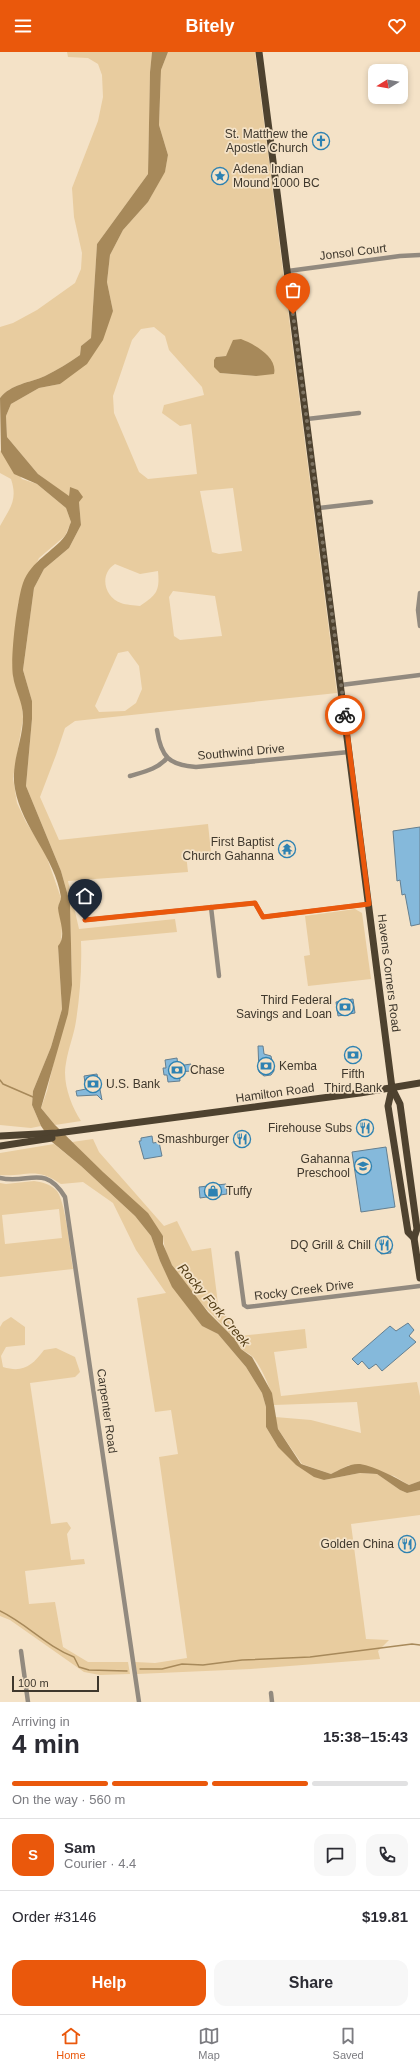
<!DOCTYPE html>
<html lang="en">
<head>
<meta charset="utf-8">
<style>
	:root { --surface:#fff; --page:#f7f7f7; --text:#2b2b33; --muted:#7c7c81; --line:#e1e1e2; --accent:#ea580c }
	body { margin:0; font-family:Arial,sans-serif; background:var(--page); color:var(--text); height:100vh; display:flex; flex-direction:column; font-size:15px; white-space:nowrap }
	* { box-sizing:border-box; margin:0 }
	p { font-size:13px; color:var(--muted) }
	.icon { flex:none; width:22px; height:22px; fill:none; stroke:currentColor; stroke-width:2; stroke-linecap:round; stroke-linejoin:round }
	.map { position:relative; height:1650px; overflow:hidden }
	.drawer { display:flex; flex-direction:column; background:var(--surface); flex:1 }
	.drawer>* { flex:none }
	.needle { width:26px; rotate:259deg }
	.controls { position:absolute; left:368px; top:12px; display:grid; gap:8px }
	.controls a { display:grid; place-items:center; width:40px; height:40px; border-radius:8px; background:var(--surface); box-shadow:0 2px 6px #0003; font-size:20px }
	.scale { position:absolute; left:12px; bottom:10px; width:87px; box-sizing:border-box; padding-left:4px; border:2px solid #3f382d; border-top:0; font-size:11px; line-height:14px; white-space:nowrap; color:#3f382d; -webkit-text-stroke:3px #f4e2c7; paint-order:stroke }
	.pin { position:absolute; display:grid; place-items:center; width:34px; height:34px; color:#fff; margin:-41px -17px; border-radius:50% 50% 50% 0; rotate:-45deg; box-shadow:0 0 4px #0007 }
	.pin .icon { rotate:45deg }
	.courier { position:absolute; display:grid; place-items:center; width:40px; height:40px; margin:-20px; border:3px solid #ea580c; border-radius:50%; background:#fff; color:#222; box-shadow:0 1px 5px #0007 }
	.overview em { font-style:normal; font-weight:800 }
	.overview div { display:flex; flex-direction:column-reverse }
	.overview { display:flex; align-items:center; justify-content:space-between; height:68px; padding:0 12px }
	h1 { font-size:26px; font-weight:800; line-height:30px }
	.bar { display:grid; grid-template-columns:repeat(4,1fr); gap:6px 4px; align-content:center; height:48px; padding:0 12px }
	.bar i { height:5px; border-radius:3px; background:var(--line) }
	.bar .active { background:var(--accent) }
	.bar p { grid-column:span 4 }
	.line { display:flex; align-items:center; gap:10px; padding:0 12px; border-top:1px solid var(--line) }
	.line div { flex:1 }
	.round { display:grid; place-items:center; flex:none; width:42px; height:42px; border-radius:12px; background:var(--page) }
	.primary-button { display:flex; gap:8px; margin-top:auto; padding:8px 12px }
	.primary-button a { flex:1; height:46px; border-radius:12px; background:var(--accent); color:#fff; font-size:16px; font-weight:800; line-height:46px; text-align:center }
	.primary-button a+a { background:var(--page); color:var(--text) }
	header { display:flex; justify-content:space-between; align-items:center; height:52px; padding:0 12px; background:var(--accent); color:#fff; font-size:18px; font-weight:800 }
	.tabs { display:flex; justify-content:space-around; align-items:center; height:56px; border-top:1px solid var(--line); background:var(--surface); font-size:11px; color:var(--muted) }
	.tabs a { display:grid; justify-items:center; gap:2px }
	.tabs .active { color:var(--accent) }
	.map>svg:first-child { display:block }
</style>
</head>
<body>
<header><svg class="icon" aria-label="menu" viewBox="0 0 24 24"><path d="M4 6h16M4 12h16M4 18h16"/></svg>Bitely<svg class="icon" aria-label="heart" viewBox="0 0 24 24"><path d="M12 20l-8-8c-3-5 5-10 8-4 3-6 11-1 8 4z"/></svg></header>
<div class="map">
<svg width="420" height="1650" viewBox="0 0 420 1650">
	<rect width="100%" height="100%" fill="#f4e2c7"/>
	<g fill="#e8cc9f" fill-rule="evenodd">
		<path d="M67 0H152L150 20 148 122 97 192 91 286 81 294 80 303C69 311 57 318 45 324 29 331 11 332 0 346V275L13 271 37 258 75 231 81 217 82 201 74 165 72 136 98 69 103 45 102 23 98 12 88 6 68 5Z"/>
		<path d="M168 0H255L337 641 75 669 65 676 56 703 40 745 59 788 208 772 211 800 186 802 188 820 68 829 79 877 175 867 177 880 81 889C82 916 80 943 76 969 74 983 68 997 66 1011 62 1030 71 1054 81 1069L55 1073 41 1056 47 1039 72 933 70 851 61 819 26 734 32 667V649L23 618 34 536 44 517 69 496 81 473 79 450 70 435 69 445 38 422 7 385 6 364 11 352 39 336 60 332 113 259 107 230 110 203 123 178 148 150 165 119 168 103 159 73 161 18ZM154 275 165 284 169 298 202 335 204 343 164 353 162 361 180 374 191 372 197 422 148 427 139 420 114 361 113 344 132 288 141 277ZM229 296 256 324 220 321 216 305 226 304 229 300ZM233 436 242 499 219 502 212 500 200 439ZM115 512 140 522 158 519C160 540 156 543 140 554 134 553 126 553 121 551 104 545 99 522 115 512ZM173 539 215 544 222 584 180 588 174 584 169 545ZM128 599 139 614 142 637 136 651 125 659 99 660 95 654 118 601Z"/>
		<path d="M0 398 22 427 37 432 66 456 71 470 65 484 39 506 18 551 13 603V624L22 653 23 667 13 726 17 751 26 770 45 800 61 846 58 855 62 873 61 891 58 894 62 957 51 995 33 1039 32 1053 41 1074 31 1076 0 1073V474C10 456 18 448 11 427L0 421Z"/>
		<path d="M355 857 362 861 371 927 308 934 304 904 310 903 305 864Z"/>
		<path d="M93 1087 99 1100 164 1174 177 1169 192 1199 211 1196 218 1252 239 1284 305 1277 307 1296 274 1300 281 1344 417 1330 420 1344V1429L409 1433 394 1424 349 1413 331 1422 302 1412 278 1377 275 1365 311 1368 361 1381 357 1350 274 1353C272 1339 262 1316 253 1305 249 1301 244 1300 241 1296 238 1293 236 1289 234 1286 210 1258 165 1222 163 1184L72 1090Z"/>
		<path d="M54 1092 81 1114 135 1164 151 1184 160 1209 173 1235 202 1274 218 1282 246 1315 262 1341 266 1355V1375L278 1395 324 1428 360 1421 377 1422 400 1438 407 1441 420 1438V1463L351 1472 366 1587 389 1588 378 1599 380 1607 251 1617 137 1622 135 1610 155 1611 187 1606 159 1405 178 1402 171 1358 155 1360 137 1246 166 1241 136 1198 113 1151 83 1130 61 1132C35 1114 27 1125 0 1123V1101Z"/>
		<path d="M34 1129C42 1130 50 1132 56 1138 66 1148 70 1201 73 1217L0 1225V1131L6 1132ZM59 1157 62 1186 5 1192 2 1163Z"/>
		<path d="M11 1265 25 1275V1293L6 1295 1 1304 3 1315C23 1321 32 1314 44 1298L56 1296 75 1305 80 1320 75 1325 30 1331 51 1472 67 1470 71 1476 67 1482 71 1508 84 1507 85 1512 25 1519 29 1552 55 1550 63 1595 88 1610H128L130 1622 100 1623 84 1620 10 1568 0 1564V1275L3 1270Z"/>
	</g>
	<g fill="#a7895a">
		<path d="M152 0H168L161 18 159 73 168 103 165 120 148 150 123 178 110 203 107 230 113 259 103 288 87 312 60 332 39 336 11 352 6 364 7 385 38 422 69 444 70 435 78 438 83 445 79 450 81 473 69 496 44 517 34 536 23 618 32 649V667L26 734 61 819 70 851 72 933 68 962 41 1056 55 1073 103 1120 148 1161 163 1184V1192L172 1213 208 1260 234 1286 241 1297 252 1305 272 1341 278 1377 301 1412 331 1422C339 1418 350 1411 360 1412 375 1414 396 1426 409 1433L420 1429V1438L407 1441 400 1438 377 1422 360 1421 324 1428 314 1425 296 1413 278 1395 266 1375V1355L262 1341 246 1315 218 1282 202 1274 172 1235 160 1209 151 1184 135 1164 81 1114 52 1090 41 1074 32 1053 33 1039 51 995 62 957 58 894C67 884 59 868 58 856 58 852 61 849 61 845 55 805 22 776 15 737 10 712 23 689 23 665 23 650 15 638 13 624 10 606 17 548 23 531 31 509 54 499 65 484 68 480 69 474 71 470L66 456 37 432 14 422 1 400 0 346C11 332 29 331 45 324 57 318 69 311 80 303L81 294 91 286 97 192 148 122 150 20Z"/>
		<path d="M241 287C254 292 278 305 274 322L256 324 220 321 214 315V308L216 305 226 304 233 288Z"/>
	</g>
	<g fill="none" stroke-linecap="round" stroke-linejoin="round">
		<g stroke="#a7895a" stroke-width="1.5">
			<path d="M0 1028 3 1032 33 1045"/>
			<path d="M0 1559C27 1572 46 1594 74 1605L79 1615 89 1618 127 1619"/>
			<path d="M140 1617H162L182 1612 203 1613 242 1608 310 1605 412 1592 420 1593"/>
		</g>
	</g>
	<g fill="#85b9db" stroke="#647f90">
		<path d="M420 775V872L411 874 405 842 402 843 400 828 397 829 393 779Z"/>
		<path d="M353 947 355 961 338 964 336 950Z"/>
		<path d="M258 994H263L264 1002 271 1004 274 1019 271 1023 264 1024 259 1020Z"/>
		<path d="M177 1006 178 1014 191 1012V1019L179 1020 180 1029 168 1030 167 1023H164L163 1016H166L165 1008Z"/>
		<path d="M97 1022 102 1048 97 1043 77 1044 76 1039 86 1037 84 1024Z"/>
		<path d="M152 1084 153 1091 159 1090 162 1104 144 1107 139 1089H141V1086Z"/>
		<path d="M386 1095 395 1155 361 1160 352 1100Z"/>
		<path d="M226 1132 227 1142 200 1146 199 1135Z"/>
		<path d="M388 1184 391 1201 381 1202 378 1186Z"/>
		<path d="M408 1271 414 1278 409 1284 416 1290 382 1319 376 1312 369 1317 362 1309 358 1313 352 1307 390 1274 396 1279Z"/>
	</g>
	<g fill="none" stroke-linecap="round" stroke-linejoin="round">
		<g stroke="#928a7f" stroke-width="4.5">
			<path d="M288 219 400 204 420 203"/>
			<path d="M307 367 359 361"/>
			<path d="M319 456 371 450"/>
			<path d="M420 541 418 558 420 574"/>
			<path d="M341 633 420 623"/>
			<path d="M157 678C161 705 169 713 196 715L349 700"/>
			<path d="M130 724C143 720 158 717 167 706"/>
			<path d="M211 855 219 924"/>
			<path d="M85 868 255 851 263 865 369 852"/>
			<path d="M0 1126C28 1133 44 1111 65 1145L139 1650"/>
			<path d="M237 1201 244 1253 247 1255 420 1234"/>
			<path d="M21 1599 28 1650"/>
			<path d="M271 1641 272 1650"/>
		</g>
		<g stroke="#4e422f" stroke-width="7">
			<path d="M259 0 392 1036 388 1054 408 1180 414 1186"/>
			<path d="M392 1036 400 1052 417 1177 414 1186 420 1226"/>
			<path d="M0 1084 57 1081 360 1041 420 1031"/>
			<path d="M0 1094 52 1086"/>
		</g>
	</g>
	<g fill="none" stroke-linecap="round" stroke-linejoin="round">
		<path stroke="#7e7463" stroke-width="4" stroke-dasharray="0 7.2" d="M293 262 345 663"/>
		<path stroke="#ea580c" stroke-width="5" d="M85 868 255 851 263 865 369 852 345 663"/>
	</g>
	<defs>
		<g id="church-ring" transform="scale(0.9)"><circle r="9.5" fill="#f4e2c7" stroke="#2e82b2" stroke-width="1.5"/><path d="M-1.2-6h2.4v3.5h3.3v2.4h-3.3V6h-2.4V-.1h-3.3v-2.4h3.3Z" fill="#2e82b2"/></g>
		<g id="sight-ring" transform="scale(0.9)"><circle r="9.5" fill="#f4e2c7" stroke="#2e82b2" stroke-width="1.5"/><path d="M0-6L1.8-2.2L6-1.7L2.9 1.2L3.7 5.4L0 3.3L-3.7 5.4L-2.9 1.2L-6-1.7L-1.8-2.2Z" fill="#2e82b2"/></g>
		<g id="temple-ring" transform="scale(0.9)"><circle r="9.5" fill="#f4e2c7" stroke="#2e82b2" stroke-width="1.5"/><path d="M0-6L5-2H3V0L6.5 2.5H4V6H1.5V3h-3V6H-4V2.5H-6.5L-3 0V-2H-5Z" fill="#2e82b2"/></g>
		<g id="bank-ring" transform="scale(0.9)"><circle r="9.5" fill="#f4e2c7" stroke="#2e82b2" stroke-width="1.5"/><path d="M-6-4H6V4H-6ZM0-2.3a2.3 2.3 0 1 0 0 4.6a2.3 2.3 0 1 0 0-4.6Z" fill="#2e82b2"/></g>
		<g id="restaurant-ring" transform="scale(0.9)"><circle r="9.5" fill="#f4e2c7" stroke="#2e82b2" stroke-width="1.5"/><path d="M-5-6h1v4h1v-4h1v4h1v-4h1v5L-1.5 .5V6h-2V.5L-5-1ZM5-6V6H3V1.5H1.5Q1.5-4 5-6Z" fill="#2e82b2"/></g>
		<g id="school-ring" transform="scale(0.9)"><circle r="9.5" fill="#f4e2c7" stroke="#2e82b2" stroke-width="1.5"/><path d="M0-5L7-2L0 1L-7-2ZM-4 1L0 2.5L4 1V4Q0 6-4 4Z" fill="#2e82b2"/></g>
		<g id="shop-ring" transform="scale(0.9)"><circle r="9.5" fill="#f4e2c7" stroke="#2e82b2" stroke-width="1.5"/><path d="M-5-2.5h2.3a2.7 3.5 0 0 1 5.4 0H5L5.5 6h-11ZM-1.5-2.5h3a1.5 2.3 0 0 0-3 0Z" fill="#2e82b2"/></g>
	</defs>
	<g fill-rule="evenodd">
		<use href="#church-ring" x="321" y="89"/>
		<use href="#sight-ring" x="220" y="124"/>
		<use href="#temple-ring" x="287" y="797"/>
		<use href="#bank-ring" x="345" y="955"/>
		<use href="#bank-ring" x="353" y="1003"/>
		<use href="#bank-ring" x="266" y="1014"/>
		<use href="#bank-ring" x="177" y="1018"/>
		<use href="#bank-ring" x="93" y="1032"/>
		<use href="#restaurant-ring" x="365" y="1076"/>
		<use href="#restaurant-ring" x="242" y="1087"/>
		<use href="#school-ring" x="363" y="1114"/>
		<use href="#shop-ring" x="213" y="1139"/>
		<use href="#restaurant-ring" x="384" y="1193"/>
		<use href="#restaurant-ring" x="407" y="1492"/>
	</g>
	<g text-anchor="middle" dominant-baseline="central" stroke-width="3.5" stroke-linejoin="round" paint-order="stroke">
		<g font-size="12" fill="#3f382d" stroke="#f4e2c7" text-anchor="end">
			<text x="308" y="82">St. Matthew the<tspan x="308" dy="14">Apostle Church</tspan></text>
			<text x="233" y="117" text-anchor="start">Adena Indian<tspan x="233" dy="14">Mound 1000 BC</tspan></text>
			<text x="274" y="790">First Baptist<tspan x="274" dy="14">Church Gahanna</tspan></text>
			<text x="332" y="948">Third Federal<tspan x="332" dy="14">Savings and Loan</tspan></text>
			<text x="279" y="1014" text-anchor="start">Kemba</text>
			<text x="190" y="1018" text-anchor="start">Chase</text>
			<text x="353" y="1022" text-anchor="middle">Fifth<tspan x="353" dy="14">Third Bank</tspan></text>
			<text x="106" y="1032" text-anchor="start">U.S. Bank</text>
			<text x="352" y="1076">Firehouse Subs</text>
			<text x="229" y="1087">Smashburger</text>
			<text x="350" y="1107">Gahanna<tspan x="350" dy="14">Preschool</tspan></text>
			<text x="226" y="1139" text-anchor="start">Tuffy</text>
			<text x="371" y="1193">DQ Grill &amp; Chill</text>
			<text x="394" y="1492">Golden China</text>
		</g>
		<g font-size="12" fill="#3f382d" stroke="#f4e2c7">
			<text transform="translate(353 200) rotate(-7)">Jonsol Court</text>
			<text transform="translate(241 700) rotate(-5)">Southwind Drive</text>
			<text transform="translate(389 921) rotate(83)">Havens Corners Road</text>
			<text transform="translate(275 1041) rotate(-8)">Hamilton Road</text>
			<text transform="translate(304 1238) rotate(-7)">Rocky Creek Drive</text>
			<text transform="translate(107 1359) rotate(82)">Carpenter Road</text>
		</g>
		<g font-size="13" font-style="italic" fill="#503a13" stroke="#f4e2c7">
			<text transform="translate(214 1253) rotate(50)">Rocky Fork Creek</text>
		</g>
	</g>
</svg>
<div class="controls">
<a><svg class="needle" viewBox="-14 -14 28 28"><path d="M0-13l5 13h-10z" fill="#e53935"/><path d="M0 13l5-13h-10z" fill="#7c7c81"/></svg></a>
</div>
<div class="scale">100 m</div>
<div class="pin" style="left:293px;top:262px;background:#ea580c"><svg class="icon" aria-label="bag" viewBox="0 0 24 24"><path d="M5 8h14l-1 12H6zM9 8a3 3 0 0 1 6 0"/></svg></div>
<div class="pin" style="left:85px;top:868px;background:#1f2937"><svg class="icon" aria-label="home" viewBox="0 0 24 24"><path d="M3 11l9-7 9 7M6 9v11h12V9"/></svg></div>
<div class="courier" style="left:345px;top:663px"><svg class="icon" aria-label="bike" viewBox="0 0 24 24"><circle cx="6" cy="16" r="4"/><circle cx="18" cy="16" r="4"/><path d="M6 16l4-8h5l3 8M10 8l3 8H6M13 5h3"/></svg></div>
</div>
<section class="drawer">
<div class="overview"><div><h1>4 min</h1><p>Arriving in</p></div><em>15:38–15:43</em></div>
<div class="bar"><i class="active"></i><i class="active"></i><i class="active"></i><i></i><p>On the way · 560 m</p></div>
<div class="line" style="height:72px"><b class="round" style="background:var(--accent);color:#fff">S</b><div><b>Sam</b><p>Courier · 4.4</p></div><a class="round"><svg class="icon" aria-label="chat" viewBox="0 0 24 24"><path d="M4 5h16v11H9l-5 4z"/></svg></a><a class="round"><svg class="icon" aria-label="phone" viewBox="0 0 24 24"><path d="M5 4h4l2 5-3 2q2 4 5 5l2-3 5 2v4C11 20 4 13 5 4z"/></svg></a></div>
<div class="line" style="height:52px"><div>Order #3146</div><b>$19.81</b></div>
<div class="primary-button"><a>Help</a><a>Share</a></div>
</section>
<nav class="tabs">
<a class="active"><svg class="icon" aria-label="home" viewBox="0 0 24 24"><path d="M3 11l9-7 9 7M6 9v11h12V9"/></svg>Home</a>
<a><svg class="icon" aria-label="map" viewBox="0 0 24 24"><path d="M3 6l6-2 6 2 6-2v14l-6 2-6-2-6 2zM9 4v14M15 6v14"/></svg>Map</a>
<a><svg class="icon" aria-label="saved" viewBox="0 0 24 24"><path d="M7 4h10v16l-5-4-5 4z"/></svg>Saved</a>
</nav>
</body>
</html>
